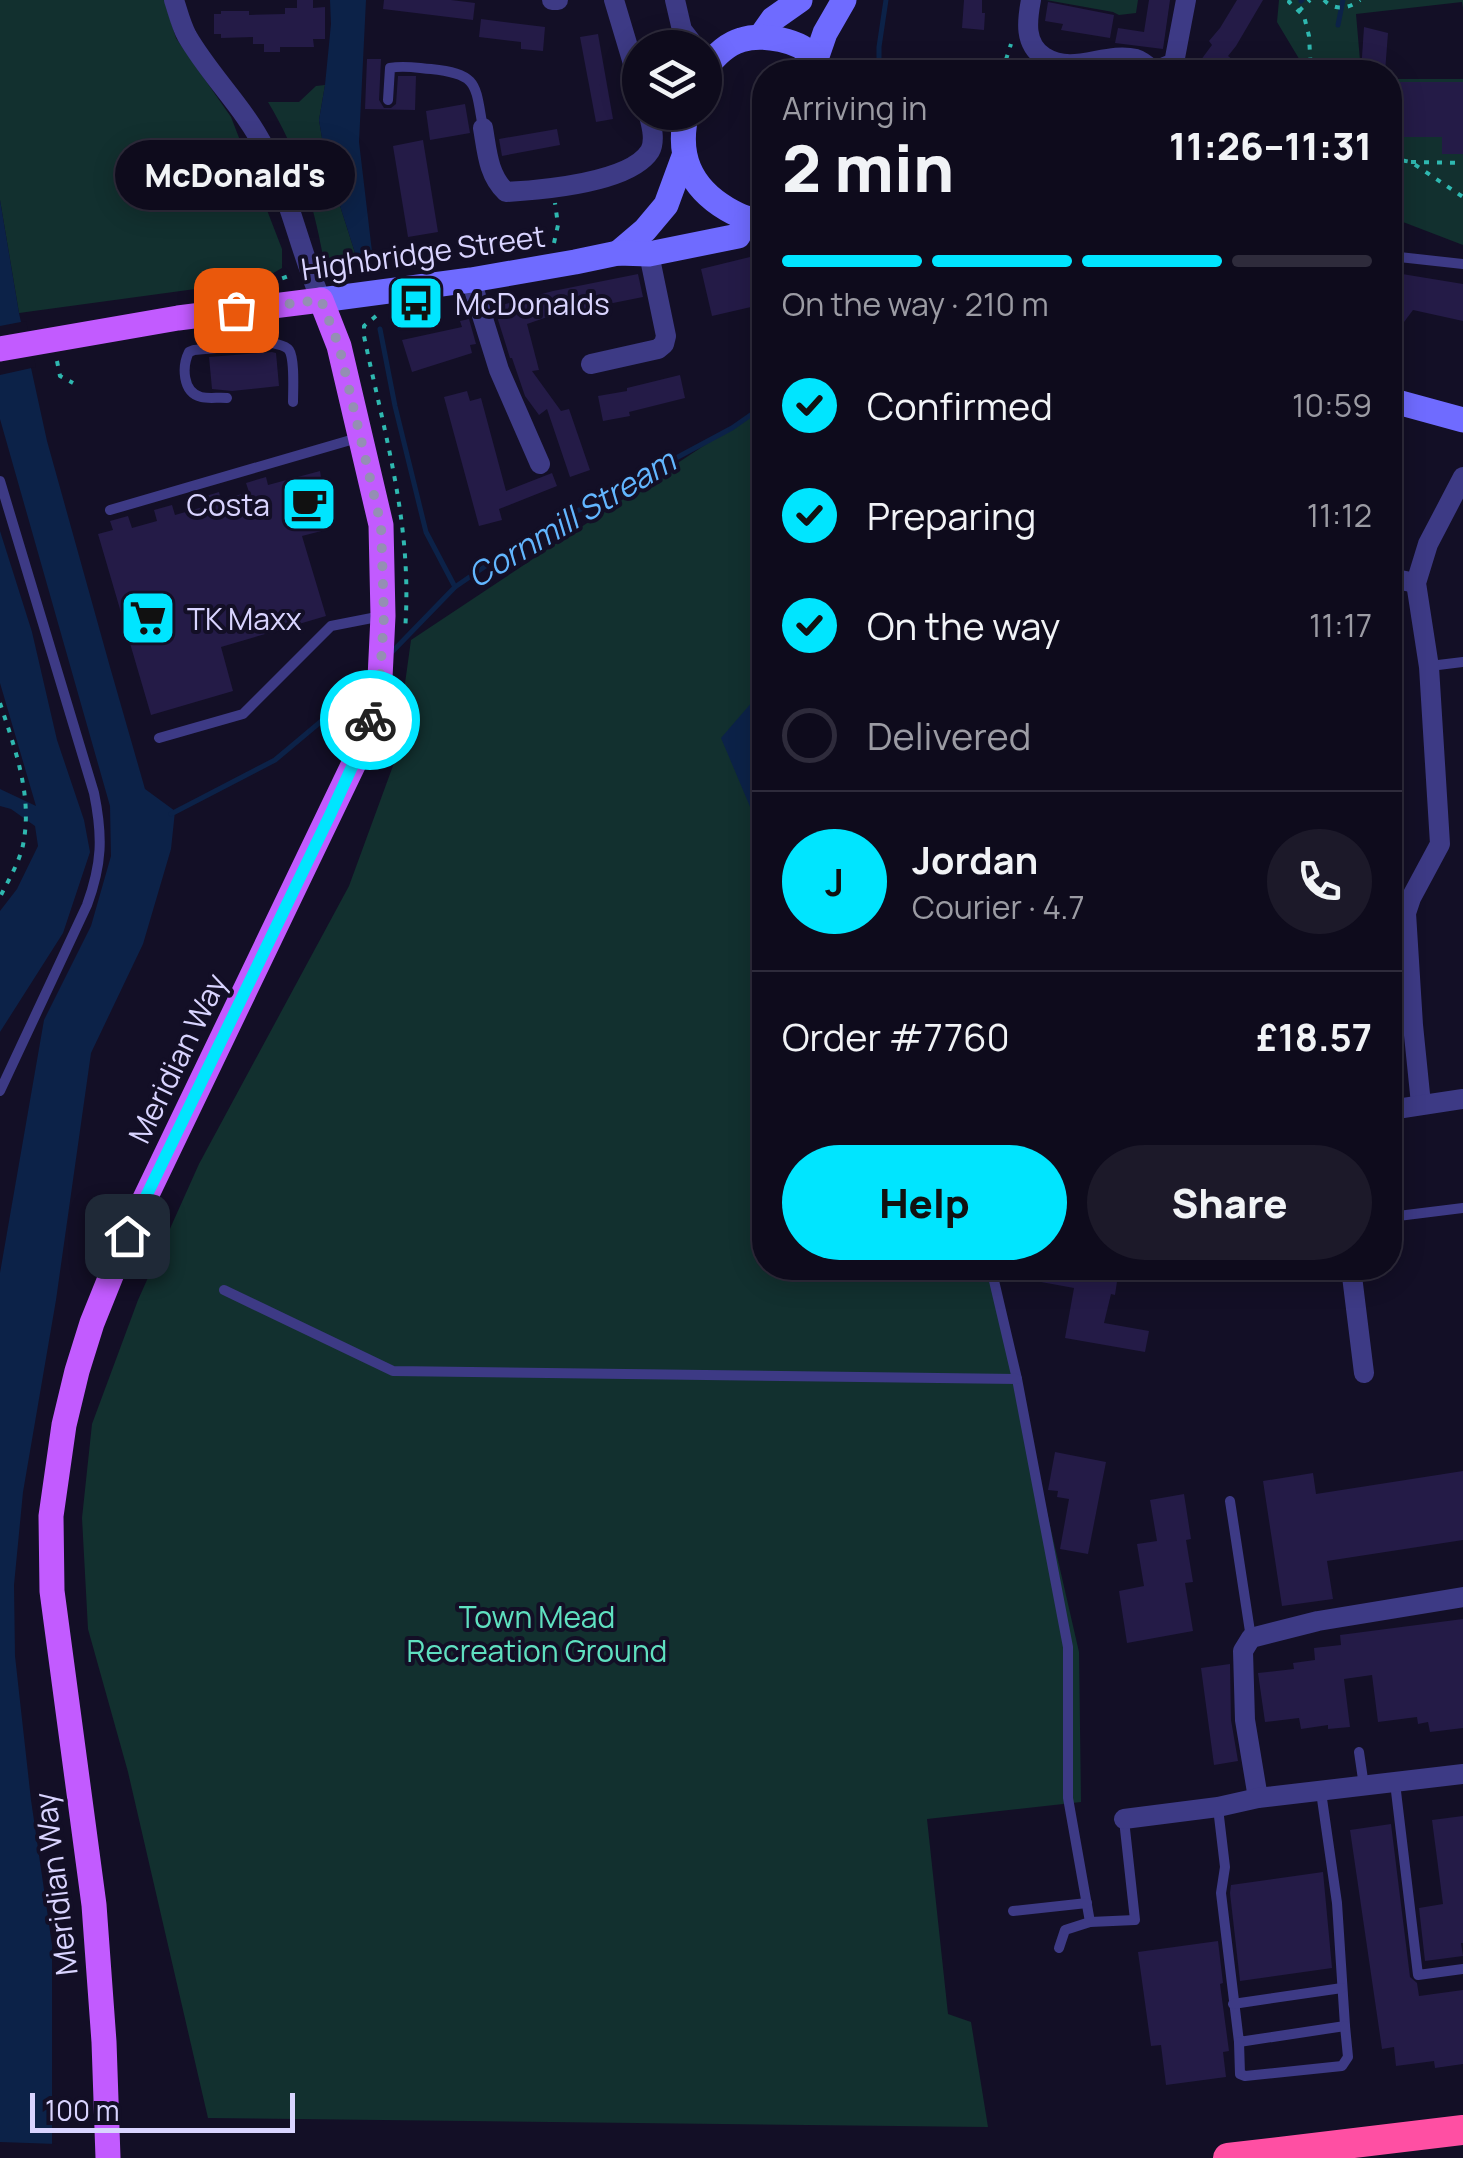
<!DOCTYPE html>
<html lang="en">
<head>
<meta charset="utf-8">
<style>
	:root { --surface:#0e0b1c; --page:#1c1929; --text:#f1f3f6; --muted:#9b9ba3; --line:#2e2b3b; --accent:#00e5ff }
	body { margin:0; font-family:Manrope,sans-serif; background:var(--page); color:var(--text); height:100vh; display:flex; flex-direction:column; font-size:38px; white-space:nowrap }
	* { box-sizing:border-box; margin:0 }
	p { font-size:32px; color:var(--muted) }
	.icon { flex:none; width:55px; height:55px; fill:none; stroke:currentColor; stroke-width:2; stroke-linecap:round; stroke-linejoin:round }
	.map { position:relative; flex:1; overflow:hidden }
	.sheet { position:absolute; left:752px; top:60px; width:650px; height:1220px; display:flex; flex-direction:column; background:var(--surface); border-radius:40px; box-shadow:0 5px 25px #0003,0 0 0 2px var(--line) }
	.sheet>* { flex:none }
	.buttons { position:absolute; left:622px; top:30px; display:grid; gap:20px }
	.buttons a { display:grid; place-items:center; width:100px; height:100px; border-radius:50%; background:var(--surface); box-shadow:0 5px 25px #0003,0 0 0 2px var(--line); font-size:50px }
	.scale { position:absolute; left:30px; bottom:25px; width:265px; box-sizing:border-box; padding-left:10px; border:5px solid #d9d4ff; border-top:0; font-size:28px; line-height:35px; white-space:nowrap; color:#d9d4ff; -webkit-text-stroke:8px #130f26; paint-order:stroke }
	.pin { position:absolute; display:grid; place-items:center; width:85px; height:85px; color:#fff; margin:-42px; border-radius:20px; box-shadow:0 5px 15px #0006 }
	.courier { position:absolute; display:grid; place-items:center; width:100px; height:100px; margin:-50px; border:8px solid #00e5ff; border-radius:50%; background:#fff; color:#222; box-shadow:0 2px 12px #0007 }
	.bubble { position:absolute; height:70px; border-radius:35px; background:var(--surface); box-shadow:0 5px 25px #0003,0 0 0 2px var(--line); font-size:32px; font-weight:800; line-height:70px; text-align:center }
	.head em { font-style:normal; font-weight:800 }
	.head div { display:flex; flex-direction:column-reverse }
	.head { display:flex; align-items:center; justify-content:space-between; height:170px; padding:0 30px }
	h1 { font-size:65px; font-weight:800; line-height:75px }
	.bar { display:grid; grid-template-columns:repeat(4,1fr); gap:15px 10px; align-content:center; height:120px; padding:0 30px }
	.bar i { height:12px; border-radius:8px; background:var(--line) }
	.bar .active { background:var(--accent) }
	.bar p { grid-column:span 4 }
	.line { display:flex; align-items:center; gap:25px; padding:0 30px; border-top:2px solid var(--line) }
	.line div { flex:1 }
	.round { display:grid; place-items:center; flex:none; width:105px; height:105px; border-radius:52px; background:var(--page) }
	ol { padding:0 30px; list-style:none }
	li { display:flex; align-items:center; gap:30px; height:110px }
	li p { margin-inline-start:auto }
	li .icon { padding:10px; border-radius:50%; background:var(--accent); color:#111; stroke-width:4 }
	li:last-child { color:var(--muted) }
	li i { width:55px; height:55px; border:5px solid var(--line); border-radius:50% }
	.cta { display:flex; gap:20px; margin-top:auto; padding:20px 30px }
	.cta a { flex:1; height:115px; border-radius:60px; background:var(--accent); color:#111; font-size:40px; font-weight:800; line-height:115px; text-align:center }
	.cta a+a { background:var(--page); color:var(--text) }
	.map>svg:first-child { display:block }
</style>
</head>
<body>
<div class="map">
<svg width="1463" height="2158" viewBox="0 0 1463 2158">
	<rect width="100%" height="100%" fill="#130f26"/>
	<g fill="#12302f">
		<path d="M0 0H164L176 38 231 117 282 249V268L261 280 19 313 0 200Z"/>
		<path d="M1046 0H1138L1136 13 1119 15 1113 12Z"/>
		<path d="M1279 0H1463V8L1462 2 1356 14 1361 72H1307L1277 22Z"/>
		<path d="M1390 79H1463V245L1390 217Z"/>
		<path d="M325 85 319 120 326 162 357 259 340 261 323 256C313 201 297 150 268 102H299L316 86Z"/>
		<path d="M765 405V1268H991L1079 1652 1081 1802 927 1819 948 2014 971 2022 988 2127 208 2118 128 1772 88 1629 82 1518 92 1424 138 1300 199 1164 349 886 394 763 411 640Z"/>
	</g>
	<g fill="#0c2248">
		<path d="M330 0H366L359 142 373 260 357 259 326 162 319 120 325 85 331 24Z"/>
		<path d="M0 200 19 313 47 441 110 667 145 789 175 811 171 849 143 944 91 1053 56 1300 23 1492 14 1585 15 1656 31 1800 52 1945V2158H0V1273L44 1020 91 926 111 856 110 806 0 419Z"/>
		<path d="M0 531 32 632 57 740 84 820 90 852 63 933 0 1032V911L17 889 38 846 35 826 11 809 0 806V789L36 806 0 683Z"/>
		<path d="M765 687V842L721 738Z"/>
	</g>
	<g fill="#130f26">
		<path d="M26 321 36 367 0 375V326Z"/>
		<path d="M0 2142 57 2144V2158H0Z"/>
	</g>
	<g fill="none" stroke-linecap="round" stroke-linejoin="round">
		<g stroke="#0c2248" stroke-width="5">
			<path d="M1301 1 1302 0"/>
			<path d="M1338 25 1343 0"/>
			<path d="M879 72V47L886 0"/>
			<path d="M380 329 395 406 426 532 455 587"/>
			<path d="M391 653 455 587 525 539 732 428 765 405"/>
			<path d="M171 814 275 760 337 708 369 675"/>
		</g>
	</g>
	<g fill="#241b47">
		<path d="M297 0H313V8L325 7V39H313L314 47H280V52H264V44H253V37L221 38V34H214V14H221V11H249V15L285 14V8H297Z"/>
		<path d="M384 0H451L475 3 473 20 383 9Z"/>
		<path d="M964 0H982V13H985L984 30 962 28Z"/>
		<path d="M1149 0H1170L1163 49 1115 43 1118 28 1144 32Z"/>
		<path d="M1237 0H1263L1236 46 1228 56 1248 72H1192L1212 45 1209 41 1220 28Z"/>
		<path d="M1048 2 1114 15 1110 38 1061 30 1063 24 1045 21Z"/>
		<path d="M481 19 545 27 543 51 521 49V42L479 37Z"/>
		<path d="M1364 27 1388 33 1385 72H1361Z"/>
		<path d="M598 34 613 119 596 122 580 37Z"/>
		<path d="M367 59H381L379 100 384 108H391L396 104 398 76H416L415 110 365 109Z"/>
		<path d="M1390 82H1463V154H1442V137H1390Z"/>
		<path d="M465 104 470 133 430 140 426 111Z"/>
		<path d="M557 129 560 145 502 156 499 139Z"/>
		<path d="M423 140 438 232 408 237 393 146Z"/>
		<path d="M754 256 762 262 765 273V285L760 287 764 304 712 316 701 269Z"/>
		<path d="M1390 272 1463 284V321L1413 310 1401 326H1390Z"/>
		<path d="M638 274 643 297 553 315 527 324 539 370 532 371 561 411 569 409 590 470 570 477 547 409 539 415 525 396 512 358H510L494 307 553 291Z"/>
		<path d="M469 319 476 344 470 345 472 353 412 372 402 340 462 327 460 321Z"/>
		<path d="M272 352 276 353 279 386 232 391 212 389 209 357Z"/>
		<path d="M680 375 685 398 629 412 630 416 603 421 598 396 627 391V388Z"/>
		<path d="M467 391 470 401 481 398 506 491 552 473 557 486 499 509 502 520 479 526 444 397Z"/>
		<path d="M320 471 329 529 302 536 326 616 221 647 233 691 151 715 98 534 113 530 110 521 128 516 132 528 157 521 154 510 172 505 175 515 203 507 200 498 219 492 221 500 249 492 246 483 266 477 268 485Z"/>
		<path d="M1032 1268H1119L1115 1295 1111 1294 1104 1323 1149 1331 1145 1352 1065 1338 1074 1288 1030 1280Z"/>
		<path d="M1055 1452 1106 1462 1088 1554 1060 1549 1069 1499 1057 1497 1058 1491 1048 1490Z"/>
		<path d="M1463 1471V1540L1327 1561 1333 1599 1282 1606 1263 1481 1313 1473 1316 1494Z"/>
		<path d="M1184 1494 1191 1539 1186 1540 1193 1582 1185 1583 1193 1631 1127 1643 1119 1591 1144 1586 1137 1544 1157 1541 1150 1500Z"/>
		<path d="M1463 1619V1728L1430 1732 1428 1722 1418 1724 1417 1717 1378 1722 1372 1675 1344 1679 1350 1727 1328 1729V1725L1301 1729 1299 1718 1265 1722 1258 1673 1294 1669 1293 1663 1315 1660 1314 1648 1341 1645 1340 1635Z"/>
		<path d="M1230 1664 1231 1720 1238 1761 1214 1765 1201 1668Z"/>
		<path d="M1463 1816V1943H1461L1463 1956 1425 1961 1419 1908 1443 1904 1432 1820Z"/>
		<path d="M1391 1824 1410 1977 1417 1983 1419 1996 1463 1990V2064L1435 2068 1434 2061 1396 2066 1394 2047 1382 2049 1350 1830Z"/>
		<path d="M1323 1872 1332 1968 1240 1981 1230 1893 1231 1885Z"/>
		<path d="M1218 1941 1223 1983 1220 1984 1229 2051 1223 2052 1226 2077 1166 2085 1161 2045 1151 2046 1138 1952Z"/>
	</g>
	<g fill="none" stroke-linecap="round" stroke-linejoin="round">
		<g stroke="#2fb8b0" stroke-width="4" stroke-dasharray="5 8" stroke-linecap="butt">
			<path d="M1290 0 1289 2 1304 16 1309 36 1311 72"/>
			<path d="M1324 0C1334 11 1349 9 1360 0"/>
			<path d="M1299 11 1310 0"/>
			<path d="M1002 72 1011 44"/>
			<path d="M1390 158 1411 162 1463 197"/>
			<path d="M1411 162 1463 163"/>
			<path d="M554 243 558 225 555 203"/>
			<path d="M270 283 294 274"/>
			<path d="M376 316 364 326V336C385 437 413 526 405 631"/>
			<path d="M57 361 60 376 73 383"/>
			<path d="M0 703C15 749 33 796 23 845 19 863 8 881 0 897"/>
		</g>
		<g stroke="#3d3a85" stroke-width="10">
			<path d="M388 100 390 68C404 65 417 68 431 69 479 74 475 84 483 128"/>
			<path d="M1390 256 1463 264"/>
			<path d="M227 398C219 397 209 399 201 397 182 392 182 366 189 352L194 350 273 343C279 345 285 345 289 350 295 359 293 391 293 402"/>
			<path d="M0 481 94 793C103 837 102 864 87 905L0 1091"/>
			<path d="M110 510 361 437"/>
			<path d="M1430 666 1463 662"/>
			<path d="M159 738 243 714 331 626 382 616"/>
			<path d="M1390 1217 1463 1208"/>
			<path d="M991 1268 1017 1379 1068 1647V1798L1090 1922"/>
			<path d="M224 1290 393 1371 1017 1379"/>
			<path d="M1230 1501 1251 1638"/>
			<path d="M1359 1752 1364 1786"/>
			<path d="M1395 1783 1418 1975 1463 1969"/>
			<path d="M1218 1808 1225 1867 1221 1893 1239 2042 1345 2026 1337 1903 1321 1792"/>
			<path d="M1013 1911 1087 1903"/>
			<path d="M1059 1948 1065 1930 1090 1922 1135 1920 1124 1820"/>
			<path d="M1233 2004 1342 1988"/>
			<path d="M1239 2042 1240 2074 1245 2076 1342 2066 1348 2057 1345 2026"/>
		</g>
		<g stroke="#3d3a85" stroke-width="20">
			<path d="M174 0C178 12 181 25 187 36 210 76 244 107 265 149 290 197 300 251 321 300"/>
			<path d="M552 0H558"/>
			<path d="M614 0 640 87"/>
			<path d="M675 0 682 30 696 48"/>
			<path d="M1031 0C1027 21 1024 44 1044 57 1074 76 1105 51 1136 59 1143 61 1150 68 1155 72"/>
			<path d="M1155 71 1174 63 1186 0"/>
			<path d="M483 128C487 151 488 175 506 192 541 190 630 183 650 151 656 140 651 124 648 112"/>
			<path d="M759 220 765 249"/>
			<path d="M471 280 499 370 540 464"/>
			<path d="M591 364 658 349 664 344 666 336 649 254"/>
			<path d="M1390 578 1416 583"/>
			<path d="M1421 1104 1413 1025 1406 913 1411 898 1440 844 1429 667 1416 583 1428 544 1463 477"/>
			<path d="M1390 1110 1463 1099"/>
			<path d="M1351 1268 1364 1373"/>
			<path d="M1258 1798 1245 1720 1243 1651 1251 1638 1318 1621 1463 1597"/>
			<path d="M1124 1819 1218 1807 1258 1798 1463 1774"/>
		</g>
		<g stroke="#6f6bff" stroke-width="25">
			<path d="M761 36 773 19 800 0"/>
			<path d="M816 59 825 33 844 0"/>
			<path d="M705 69C714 57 727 44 741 40 762 33 801 40 815 58 817 60 821 70 822 72"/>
			<path d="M687 112C676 155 690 187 727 209 741 217 749 221 765 219"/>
			<path d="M618 253 645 230 666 205 684 156"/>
			<path d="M321 300 471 280 575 262 618 253 649 254 738 236 747 220"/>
			<path d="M1390 400 1463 420"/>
		</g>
		<path stroke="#c25bff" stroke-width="25" d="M0 349 178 318 321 300 339 346 381 525 383 616 380 678 370 719 356 759 127 1236 92 1323 77 1371 64 1425 51 1516 52 1591 94 1905 104 2042 108 2158"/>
		<path stroke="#ff4fa3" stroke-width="30" d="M1228 2158 1463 2130"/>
	</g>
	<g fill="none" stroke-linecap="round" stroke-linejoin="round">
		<path stroke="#948fb3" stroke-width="10" stroke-dasharray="0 18" d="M236 310 321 300 339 346 381 525 384 616 380 678 370 720"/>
		<path stroke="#00e5ff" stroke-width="12" d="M127 1236 330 815 356 758 370 720"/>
	</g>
	<defs>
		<g id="bus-square" transform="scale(2.875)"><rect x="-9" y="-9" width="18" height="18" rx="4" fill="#00e5ff" stroke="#130f26"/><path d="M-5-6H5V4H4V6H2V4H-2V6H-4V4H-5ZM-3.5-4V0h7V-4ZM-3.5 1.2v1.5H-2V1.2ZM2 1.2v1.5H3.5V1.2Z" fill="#111"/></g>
		<g id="cafe-square" transform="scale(2.875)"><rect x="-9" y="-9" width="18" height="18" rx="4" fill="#00e5ff" stroke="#130f26"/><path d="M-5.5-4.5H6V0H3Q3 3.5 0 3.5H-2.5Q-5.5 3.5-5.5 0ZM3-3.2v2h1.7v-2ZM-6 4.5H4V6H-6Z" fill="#111"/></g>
		<g id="supermarket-square" transform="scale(2.875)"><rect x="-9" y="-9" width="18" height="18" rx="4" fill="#00e5ff" stroke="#130f26"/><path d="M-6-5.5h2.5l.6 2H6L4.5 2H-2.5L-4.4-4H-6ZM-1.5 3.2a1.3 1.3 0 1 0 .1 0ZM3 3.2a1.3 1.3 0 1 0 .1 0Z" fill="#111"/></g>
	</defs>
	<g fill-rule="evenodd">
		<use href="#bus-square" x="416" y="303"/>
		<use href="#cafe-square" x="309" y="504"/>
		<use href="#supermarket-square" x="148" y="618"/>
	</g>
	<g text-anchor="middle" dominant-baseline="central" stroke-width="8" stroke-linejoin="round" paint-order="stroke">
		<g font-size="30" fill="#d9d4ff" stroke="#130f26">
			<text transform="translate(423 252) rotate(-8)">Highbridge Street</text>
			<text transform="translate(177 1058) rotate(-64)">Meridian Way</text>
			<text transform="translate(55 1884) rotate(-97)">Meridian Way</text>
		</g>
		<g font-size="30" fill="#d9d4ff" stroke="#130f26" text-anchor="start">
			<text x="455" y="303">McDonalds</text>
			<text x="270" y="504" text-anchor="end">Costa</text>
			<text x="187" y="618">TK Maxx</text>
		</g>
		<g font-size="30" fill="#5fe0c0" stroke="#130f26">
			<text x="537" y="1616">Town Mead<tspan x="537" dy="34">Recreation Ground</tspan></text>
		</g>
		<g font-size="32" font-style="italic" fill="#62b6ff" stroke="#130f26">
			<text transform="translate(571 518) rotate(-31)">Cornmill Stream</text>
		</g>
	</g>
</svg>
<div class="buttons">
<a><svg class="icon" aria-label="layers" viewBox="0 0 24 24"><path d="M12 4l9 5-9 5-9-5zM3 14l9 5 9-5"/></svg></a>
</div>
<div class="scale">100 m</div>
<div class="pin" style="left:236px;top:310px;background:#ea580c"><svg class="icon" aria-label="bag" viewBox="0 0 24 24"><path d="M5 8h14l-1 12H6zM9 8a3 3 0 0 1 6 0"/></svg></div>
<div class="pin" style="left:127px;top:1236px;background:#1f2937"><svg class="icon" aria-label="home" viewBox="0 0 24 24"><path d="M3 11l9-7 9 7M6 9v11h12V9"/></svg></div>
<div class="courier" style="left:370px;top:720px"><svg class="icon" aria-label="bike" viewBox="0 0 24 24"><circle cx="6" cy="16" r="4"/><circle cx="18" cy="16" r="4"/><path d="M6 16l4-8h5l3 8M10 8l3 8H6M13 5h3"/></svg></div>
<div class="bubble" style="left:115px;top:140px;width:240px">McDonald's</div>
<section class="sheet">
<div class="head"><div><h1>2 min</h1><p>Arriving in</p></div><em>11:26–11:31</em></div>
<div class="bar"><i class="active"></i><i class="active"></i><i class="active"></i><i></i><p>On the way · 210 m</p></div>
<ol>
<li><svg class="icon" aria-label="check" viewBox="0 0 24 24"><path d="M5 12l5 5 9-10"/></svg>Confirmed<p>10:59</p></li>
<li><svg class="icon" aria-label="check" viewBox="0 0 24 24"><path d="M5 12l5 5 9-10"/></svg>Preparing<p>11:12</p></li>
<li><svg class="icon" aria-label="check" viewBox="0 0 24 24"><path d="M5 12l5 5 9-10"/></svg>On the way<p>11:17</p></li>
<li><i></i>Delivered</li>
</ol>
<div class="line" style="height:180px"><b class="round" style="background:var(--accent);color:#111">J</b><div><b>Jordan</b><p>Courier · 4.7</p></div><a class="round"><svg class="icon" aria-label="phone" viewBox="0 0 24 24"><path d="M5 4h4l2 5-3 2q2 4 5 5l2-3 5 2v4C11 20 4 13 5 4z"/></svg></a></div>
<div class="line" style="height:130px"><div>Order #7760</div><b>£18.57</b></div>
<div class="cta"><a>Help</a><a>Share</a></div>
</section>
</div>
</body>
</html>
